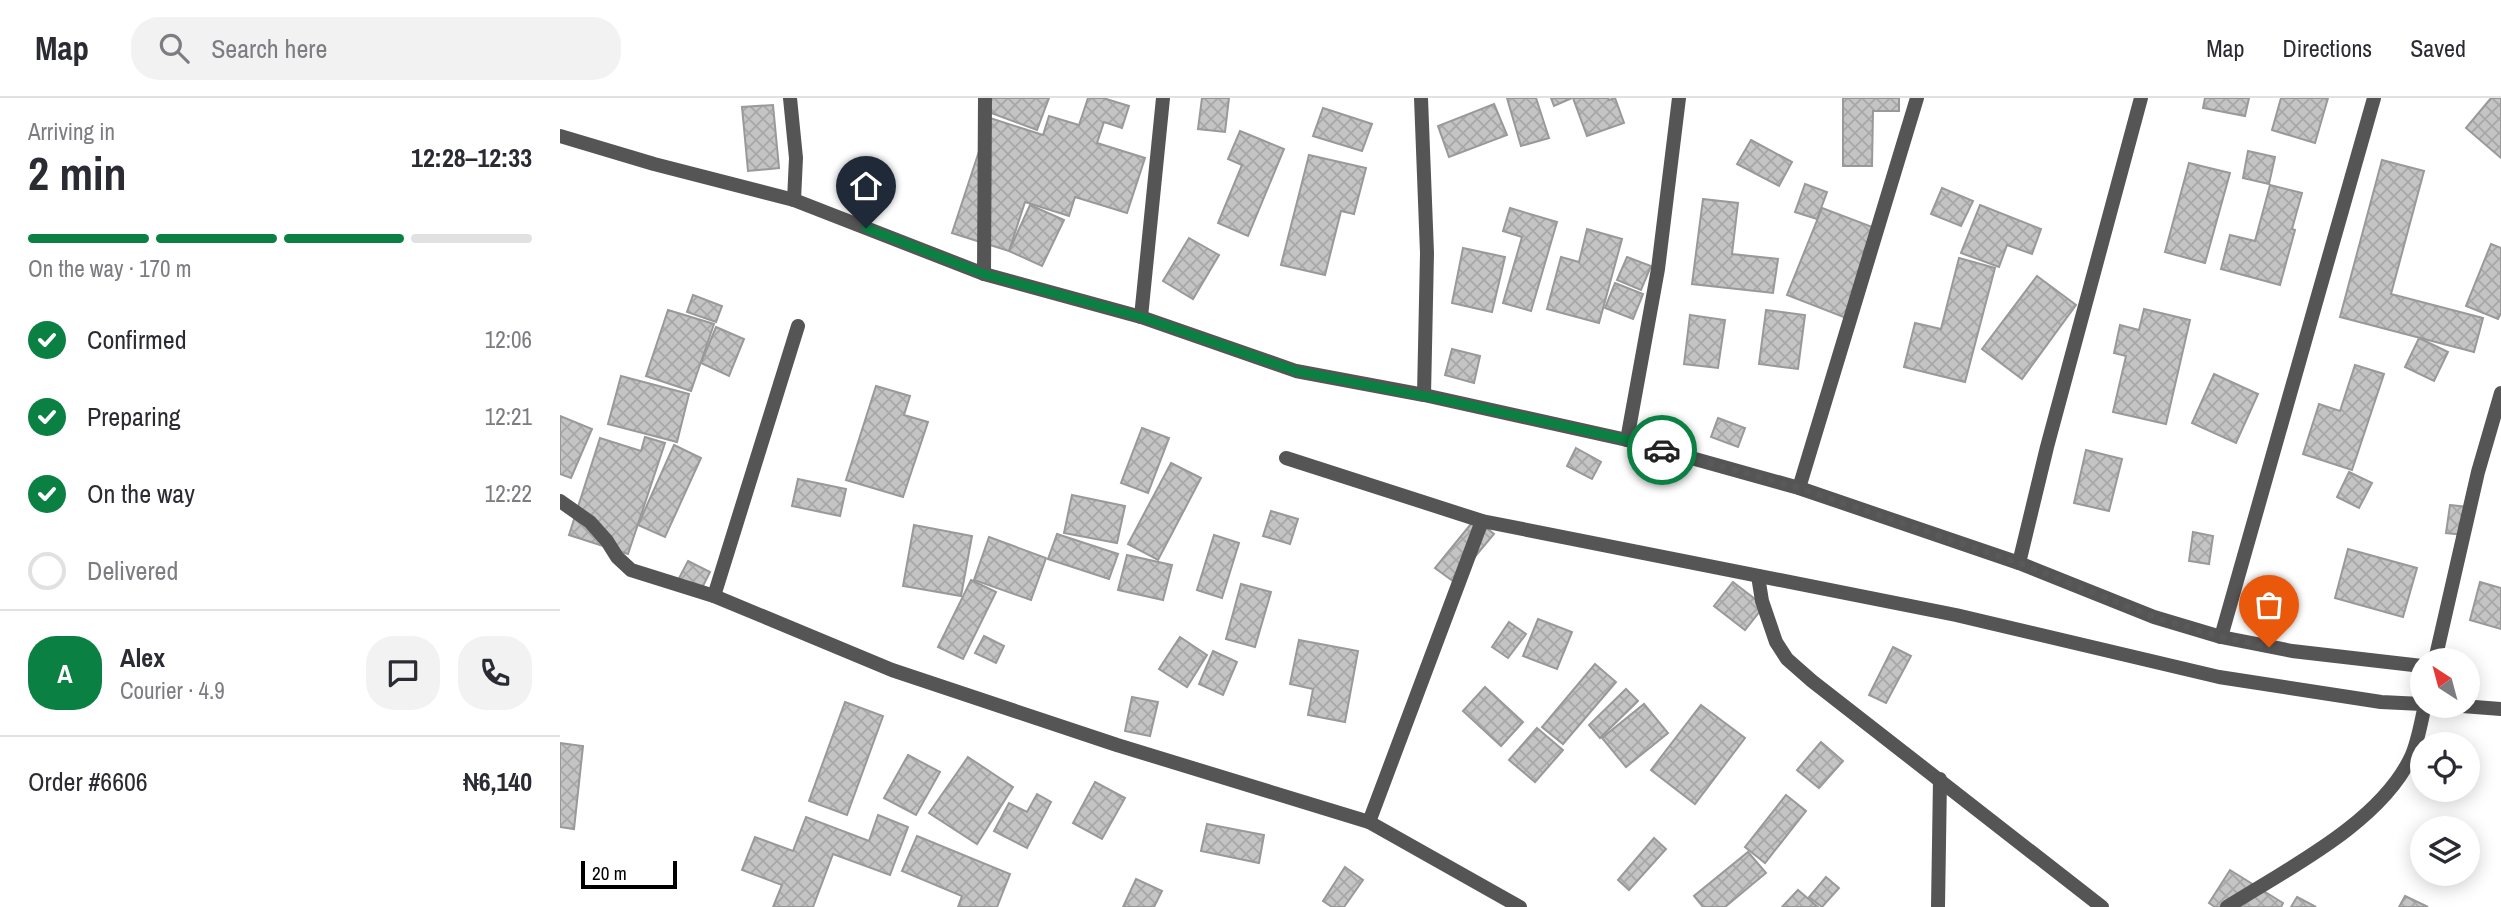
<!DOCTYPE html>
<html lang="en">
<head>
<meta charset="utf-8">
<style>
	:root { --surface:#fff; --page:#f2f2f3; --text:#2b2b33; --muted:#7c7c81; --line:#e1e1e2; --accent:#0b8043 }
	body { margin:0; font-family:"Archivo Narrow",sans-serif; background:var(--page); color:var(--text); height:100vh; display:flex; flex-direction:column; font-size:26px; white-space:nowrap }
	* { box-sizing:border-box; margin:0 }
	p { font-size:23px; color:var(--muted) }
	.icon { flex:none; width:38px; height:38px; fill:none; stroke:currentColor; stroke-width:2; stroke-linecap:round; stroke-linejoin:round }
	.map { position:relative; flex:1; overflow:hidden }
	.sheet { display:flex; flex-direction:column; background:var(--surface); width:560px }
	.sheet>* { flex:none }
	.needle { width:46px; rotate:324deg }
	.controls { position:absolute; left:1850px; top:550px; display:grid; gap:14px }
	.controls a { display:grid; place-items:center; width:70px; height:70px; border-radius:50%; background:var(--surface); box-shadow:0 4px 18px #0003; font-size:35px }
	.scale { position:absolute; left:21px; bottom:18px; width:96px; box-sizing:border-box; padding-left:7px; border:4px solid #000; border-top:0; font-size:19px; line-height:24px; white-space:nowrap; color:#000; -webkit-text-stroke:5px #fff; paint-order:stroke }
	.pin { position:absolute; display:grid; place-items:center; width:60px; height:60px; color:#fff; margin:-72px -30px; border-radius:50% 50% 50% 0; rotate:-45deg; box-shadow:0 0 7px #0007 }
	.pin .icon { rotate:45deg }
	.courier { position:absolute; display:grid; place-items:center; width:70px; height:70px; margin:-35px; border:5px solid #0b8043; border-radius:50%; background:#fff; color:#222; box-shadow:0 2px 9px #0007 }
	.overview em { font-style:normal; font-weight:700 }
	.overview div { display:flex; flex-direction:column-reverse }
	.overview { display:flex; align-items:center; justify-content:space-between; height:119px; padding:0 28px }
	h1 { font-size:46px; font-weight:700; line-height:52px }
	.bar { display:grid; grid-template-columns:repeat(4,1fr); gap:10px 7px; align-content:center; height:84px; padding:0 28px }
	.bar i { height:9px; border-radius:5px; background:var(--line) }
	.bar .on { background:var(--accent) }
	.bar p { grid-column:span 4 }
	.line { display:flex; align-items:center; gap:18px; padding:0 28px; border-top:2px solid var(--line) }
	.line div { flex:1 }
	.round { display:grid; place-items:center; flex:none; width:74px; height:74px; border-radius:28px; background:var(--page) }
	ol { padding:0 28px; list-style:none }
	li { display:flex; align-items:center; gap:21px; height:77px }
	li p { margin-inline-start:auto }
	li .icon { padding:7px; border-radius:50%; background:var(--accent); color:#fff; stroke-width:4 }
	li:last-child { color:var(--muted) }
	li i { width:38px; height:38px; border:4px solid var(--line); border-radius:50% }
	header { display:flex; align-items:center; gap:42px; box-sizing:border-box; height:98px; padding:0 35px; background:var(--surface); border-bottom:2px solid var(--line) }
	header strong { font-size:33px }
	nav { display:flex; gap:38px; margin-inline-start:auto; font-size:24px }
	.search { width:490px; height:63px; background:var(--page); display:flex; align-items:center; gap:18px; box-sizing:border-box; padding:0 24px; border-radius:28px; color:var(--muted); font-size:26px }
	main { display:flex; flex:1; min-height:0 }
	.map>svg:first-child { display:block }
</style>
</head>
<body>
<header>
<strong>Map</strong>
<div class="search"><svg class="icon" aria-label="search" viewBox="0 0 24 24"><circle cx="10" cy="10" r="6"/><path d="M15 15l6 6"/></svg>Search here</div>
<nav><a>Map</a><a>Directions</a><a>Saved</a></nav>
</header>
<main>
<section class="sheet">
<div class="overview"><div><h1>2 min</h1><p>Arriving in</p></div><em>12:28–12:33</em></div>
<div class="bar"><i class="on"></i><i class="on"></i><i class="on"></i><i></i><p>On the way · 170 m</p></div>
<ol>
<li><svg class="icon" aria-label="check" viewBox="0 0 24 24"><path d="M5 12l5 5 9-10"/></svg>Confirmed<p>12:06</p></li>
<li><svg class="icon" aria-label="check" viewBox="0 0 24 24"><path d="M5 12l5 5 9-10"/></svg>Preparing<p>12:21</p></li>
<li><svg class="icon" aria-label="check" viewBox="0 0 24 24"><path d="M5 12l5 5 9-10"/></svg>On the way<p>12:22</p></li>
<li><i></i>Delivered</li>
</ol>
<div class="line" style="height:126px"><b class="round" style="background:var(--accent);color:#fff">A</b><div><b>Alex</b><p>Courier · 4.9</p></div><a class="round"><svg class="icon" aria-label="chat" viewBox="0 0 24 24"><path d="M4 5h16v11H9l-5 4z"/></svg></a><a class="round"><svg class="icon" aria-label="phone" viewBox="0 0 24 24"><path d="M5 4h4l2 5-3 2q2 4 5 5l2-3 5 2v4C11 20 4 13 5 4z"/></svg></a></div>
<div class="line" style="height:91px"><div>Order #6606</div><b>₦6,140</b></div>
</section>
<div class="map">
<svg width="1941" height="809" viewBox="0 0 1941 809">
	<defs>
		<pattern id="building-cross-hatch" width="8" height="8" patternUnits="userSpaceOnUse" patternTransform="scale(1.75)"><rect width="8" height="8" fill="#c4c4c4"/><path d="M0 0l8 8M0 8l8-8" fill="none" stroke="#a7a7a7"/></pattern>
	</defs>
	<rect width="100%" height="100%" fill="#fff"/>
	<g fill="url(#building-cross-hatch)" stroke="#999" stroke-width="2">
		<path d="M428 0H489L477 32 423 12Z"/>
		<path d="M528 0H543L569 8 562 30 544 24 537 45 585 60 567 115 515 99 509 118 465 104 449 153 392 135 430 20 483 37 489 18 519 27Z"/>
		<path d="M642 0H669L665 34 638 31Z"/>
		<path d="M947 0H976L989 40 961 48Z"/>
		<path d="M991 0H1012L994 8Z"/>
		<path d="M1013 0H1048L1049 2 1055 0 1064 25 1027 38Z"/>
		<path d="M1283 0H1339V13H1313L1312 68H1283Z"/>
		<path d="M1645 0H1689L1685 18 1643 10Z"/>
		<path d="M1721 0H1768L1755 45 1712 32Z"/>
		<path d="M1931 0H1941V60L1906 30Z"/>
		<path d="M934 6 947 37 889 59 878 28Z"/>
		<path d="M213 7 219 70 188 73 182 9Z"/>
		<path d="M763 10 812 26 802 53 753 38Z"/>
		<path d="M680 33 724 51 688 138 658 125 682 67 668 61Z"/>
		<path d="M1191 42 1232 64 1219 88 1177 66Z"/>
		<path d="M1688 53 1715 59 1709 86 1683 80Z"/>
		<path d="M749 57 806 70 794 116 781 113 765 177 721 167Z"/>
		<path d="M1822 62 1864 73 1831 196 1923 220 1914 254 1780 219Z"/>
		<path d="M1629 65 1670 75 1645 165 1605 154Z"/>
		<path d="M1245 86 1267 94 1257 121 1235 114Z"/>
		<path d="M1710 87 1742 95 1732 131 1735 132 1720 187 1661 171 1670 137 1695 143Z"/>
		<path d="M1382 90 1413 103 1401 128 1371 116Z"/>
		<path d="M1143 101 1178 105 1172 156 1218 161 1213 195 1132 186Z"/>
		<path d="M470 107 504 122 482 168 449 153Z"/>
		<path d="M1420 107 1481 131 1472 156 1447 147 1439 169 1401 155Z"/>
		<path d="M950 110 997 124 971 213 943 205 962 139 943 133Z"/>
		<path d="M1262 110 1315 130 1286 220 1227 197Z"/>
		<path d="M1027 131 1062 141 1039 225 987 211 1001 159 1019 164Z"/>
		<path d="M629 140 659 157 633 201 603 183Z"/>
		<path d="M1931 146 1941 150V215L1938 221 1906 208Z"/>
		<path d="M903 150 945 159 932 214 892 205Z"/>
		<path d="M1067 159 1091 168 1081 192 1057 182Z"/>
		<path d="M1399 160 1435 170 1405 284 1344 269 1355 225 1381 231Z"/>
		<path d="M1477 178 1516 207 1462 281 1422 251Z"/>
		<path d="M1055 185 1083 196 1073 221 1045 210Z"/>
		<path d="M133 197 162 208 156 224 127 214Z"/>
		<path d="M1584 211 1630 222 1606 326 1553 314 1566 258 1554 255 1560 227 1579 232Z"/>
		<path d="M108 212 154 226 131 293 86 278Z"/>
		<path d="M1206 212 1245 217 1238 271 1199 266Z"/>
		<path d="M1130 217 1165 222 1158 270 1124 266Z"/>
		<path d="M156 229 184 241 169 278 141 265Z"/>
		<path d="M1859 240 1888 254 1874 283 1845 269Z"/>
		<path d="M892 251 920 258 914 285 885 277Z"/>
		<path d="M1795 267 1824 276 1792 372 1743 356 1759 306 1780 313Z"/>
		<path d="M1654 276 1698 296 1676 345 1632 325Z"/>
		<path d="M61 278 129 296 117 344 48 326Z"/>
		<path d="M316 288 350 298 344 317 368 324 343 399 286 382Z"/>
		<path d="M0 318 32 331 11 380 0 376Z"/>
		<path d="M1158 320 1185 330 1178 349 1151 339Z"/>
		<path d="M582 330 609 340 588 395 561 385Z"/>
		<path d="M85 339 105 345 68 456 9 437 40 340 81 353Z"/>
		<path d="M114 347 141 360 105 439 78 427Z"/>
		<path d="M1016 350 1041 364 1032 381 1007 368Z"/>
		<path d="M1526 352 1562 361 1549 413 1514 405Z"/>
		<path d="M611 365 641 380 598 462 568 446Z"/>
		<path d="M1789 374 1812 385 1799 410 1777 399Z"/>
		<path d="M238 381 286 391 280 418 232 408Z"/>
		<path d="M512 397 565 408 557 445 504 435Z"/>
		<path d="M1890 407 1908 409 1904 437 1886 435Z"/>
		<path d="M711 413 738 421 730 446 703 438Z"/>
		<path d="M915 421 934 436 894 484 875 470Z"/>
		<path d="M354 427 412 438 401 498 343 488Z"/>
		<path d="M1633 434 1653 438 1649 466 1629 463Z"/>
		<path d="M497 436 558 456 549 481 488 461Z"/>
		<path d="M654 437 679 445 662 500 637 492Z"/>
		<path d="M429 439 486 460 471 502 414 482Z"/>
		<path d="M1788 451 1857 470 1843 519 1775 500Z"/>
		<path d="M567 457 612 467 603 502 558 492Z"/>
		<path d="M128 463 150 474 140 494 118 482Z"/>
		<path d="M411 482 436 494 403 561 378 549Z"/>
		<path d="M1173 484 1204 508 1185 532 1154 508Z"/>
		<path d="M1920 484 1941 490V531L1910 522Z"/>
		<path d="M681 486 711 494 695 549 666 541Z"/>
		<path d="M978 521 1012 534 997 571 963 558Z"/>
		<path d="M949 524 966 536 948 560 932 549Z"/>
		<path d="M424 538 444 548 436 565 415 555Z"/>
		<path d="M620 539 647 557 627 589 599 571Z"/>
		<path d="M739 542 798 553 785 624 748 617 753 591 730 586Z"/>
		<path d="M1333 549 1351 558 1326 605 1309 597Z"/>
		<path d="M653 553 677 564 663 597 639 586Z"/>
		<path d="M1035 566 1056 584 1003 646 982 629Z"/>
		<path d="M925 589 963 624 941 648 903 613Z"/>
		<path d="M1066 591 1078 603 1040 640 1029 627Z"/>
		<path d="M572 599 598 604 590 638 565 633Z"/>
		<path d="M285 604 323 618 287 717 249 703Z"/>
		<path d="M1084 606 1108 635 1066 669 1042 640Z"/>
		<path d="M1141 607 1185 640 1135 706 1091 672Z"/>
		<path d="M977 630 1003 652 975 684 949 662Z"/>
		<path d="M1261 644 1283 663 1259 690 1237 672Z"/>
		<path d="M0 645 23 648 14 731 0 729Z"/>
		<path d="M348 657 380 674 356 717 324 700Z"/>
		<path d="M408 659 453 689 417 746 369 715Z"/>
		<path d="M535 684 565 700 542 741 513 725Z"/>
		<path d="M477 696 491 704 467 750 434 733 449 705 467 714Z"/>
		<path d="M1226 697 1246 713 1205 765 1185 749Z"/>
		<path d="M318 717 348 729 330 777 273 756 253 809H213L222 787 182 772 195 739 233 753 246 719 309 743Z"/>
		<path d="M647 726 704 737 699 765 641 753Z"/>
		<path d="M357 738 450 776 437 809H398L402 798 342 773Z"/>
		<path d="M1094 740 1106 751 1069 792 1058 782Z"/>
		<path d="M1188 754 1206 775 1165 809H1143L1134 798Z"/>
		<path d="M785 769 803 782 784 809H772L763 803Z"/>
		<path d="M1670 772 1723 805 1721 809H1655L1649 805Z"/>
		<path d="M1266 779 1279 790 1262 809 1249 799Z"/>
		<path d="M576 781 602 793 594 809H563Z"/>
		<path d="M1238 792 1258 809H1222Z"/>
		<path d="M1845 798 1868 809H1839Z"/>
		<path d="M1737 799 1756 809H1731Z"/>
	</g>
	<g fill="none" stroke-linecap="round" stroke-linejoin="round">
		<g stroke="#555" stroke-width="14">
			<path d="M230 0 236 60 234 102"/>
			<path d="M861 0 867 155 864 297"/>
			<path d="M0 38 94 66 234 102 424 176 581 219 736 273 864 297 1067 342 1239 390 1459 465 1594 519 1661 539 1732 553 1862 568"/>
			<path d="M424 176 425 0"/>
			<path d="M581 219 603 0"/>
			<path d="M1067 342 1098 171 1119 0"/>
			<path d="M726 360 922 423 1396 517 1659 579 1821 604 1862 606"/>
			<path d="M1239 390 1357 0"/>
			<path d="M0 403 30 424 47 443 57 459 71 472 154 498 332 572 557 647 809 724 960 809"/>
			<path d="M1459 465 1487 349 1581 0"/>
			<path d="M1198 478 1202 503 1216 544 1227 561 1252 583 1542 809"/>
			<path d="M154 498 238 228"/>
			<path d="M1661 539 1814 0"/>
			<path d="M1875 562 1918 374 1941 295"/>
			<path d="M1889 607 1941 611"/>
			<path d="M809 724 922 423"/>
			<path d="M1378 809 1380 681"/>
			<path d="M1667 809C1727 771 1820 725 1851 659 1858 644 1861 624 1865 607"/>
		</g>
	</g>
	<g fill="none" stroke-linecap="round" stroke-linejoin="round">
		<path stroke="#595959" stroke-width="7" stroke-dasharray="0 12.6" d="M1102 352 1239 390 1459 465 1594 519 1661 539 1709 549"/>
		<path stroke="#0b8043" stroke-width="9" d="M306 130 424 176 581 219 736 273 890 303 1068 342 1102 352"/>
	</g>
</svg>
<div class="controls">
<a><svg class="needle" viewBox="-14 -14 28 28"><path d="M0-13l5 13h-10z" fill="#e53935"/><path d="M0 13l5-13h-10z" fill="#7c7c81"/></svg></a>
<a><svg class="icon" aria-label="locate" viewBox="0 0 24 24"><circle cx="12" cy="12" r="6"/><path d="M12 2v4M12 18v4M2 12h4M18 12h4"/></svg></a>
<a><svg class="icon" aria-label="layers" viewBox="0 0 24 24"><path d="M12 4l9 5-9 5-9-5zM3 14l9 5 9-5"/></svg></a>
</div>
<div class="scale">20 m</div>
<div class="pin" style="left:1709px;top:549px;background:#ea580c"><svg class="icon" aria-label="bag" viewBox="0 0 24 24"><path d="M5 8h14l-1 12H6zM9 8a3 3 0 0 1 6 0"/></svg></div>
<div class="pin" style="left:306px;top:130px;background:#1f2937"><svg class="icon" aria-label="home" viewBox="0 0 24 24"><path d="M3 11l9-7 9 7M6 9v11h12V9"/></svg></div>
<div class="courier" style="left:1102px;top:352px"><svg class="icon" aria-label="car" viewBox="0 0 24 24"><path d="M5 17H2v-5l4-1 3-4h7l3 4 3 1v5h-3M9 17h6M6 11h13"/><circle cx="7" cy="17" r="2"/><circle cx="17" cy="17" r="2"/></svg></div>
</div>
</main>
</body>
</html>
